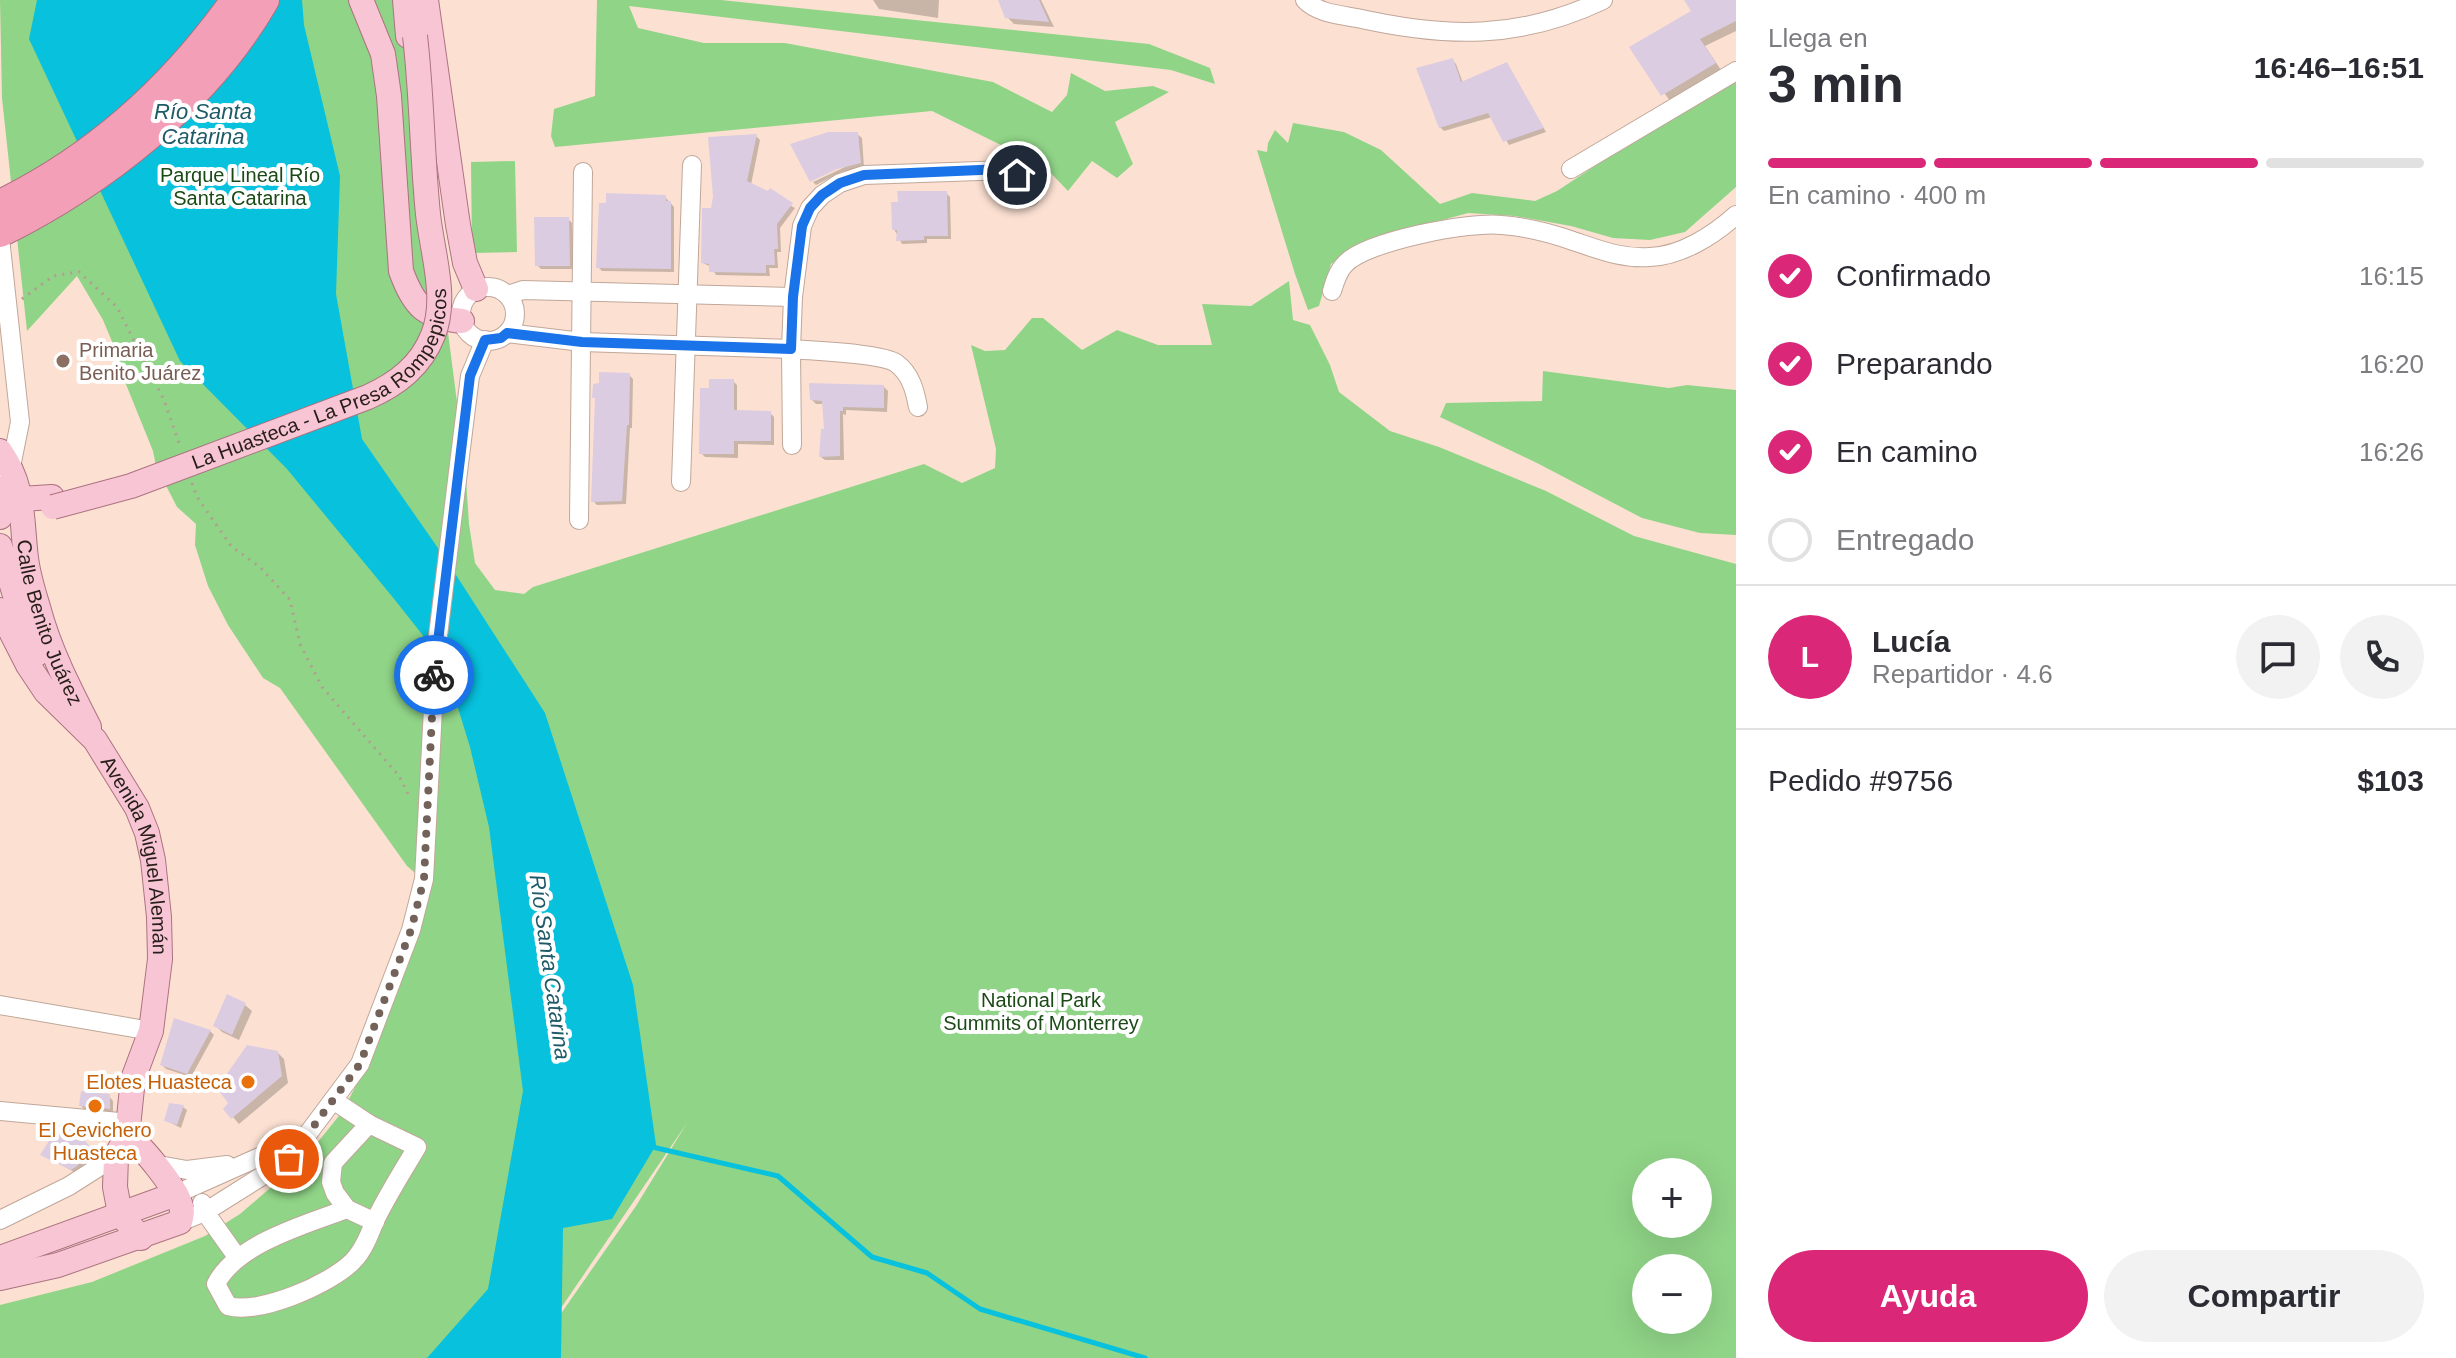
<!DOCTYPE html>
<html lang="es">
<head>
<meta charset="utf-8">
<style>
	:root { --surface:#fff; --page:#f2f2f3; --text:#2b2b33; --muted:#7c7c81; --line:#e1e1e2; --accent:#db2777 }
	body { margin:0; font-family:Helvetica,sans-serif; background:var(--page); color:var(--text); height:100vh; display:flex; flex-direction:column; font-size:30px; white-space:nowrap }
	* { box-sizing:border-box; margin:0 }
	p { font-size:26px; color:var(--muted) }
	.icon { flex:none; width:44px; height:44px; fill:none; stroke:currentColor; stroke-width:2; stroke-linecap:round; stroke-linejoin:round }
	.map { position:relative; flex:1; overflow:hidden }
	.drawer { display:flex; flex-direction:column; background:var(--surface); width:720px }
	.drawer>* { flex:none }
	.controls { position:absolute; left:1632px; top:1158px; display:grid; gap:16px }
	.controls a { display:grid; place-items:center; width:80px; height:80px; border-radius:50%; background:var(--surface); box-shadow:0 8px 32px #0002; font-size:40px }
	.pin { position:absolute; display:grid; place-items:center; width:68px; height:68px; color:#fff; margin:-34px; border:4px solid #fff; border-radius:50%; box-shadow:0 2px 8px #0007 }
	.courier { position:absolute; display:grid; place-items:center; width:80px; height:80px; margin:-40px; border:6px solid #1a73e8; border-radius:50%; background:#fff; color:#222; box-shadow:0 2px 10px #0007 }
	.summary em { font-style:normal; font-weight:700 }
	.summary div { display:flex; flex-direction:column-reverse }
	.summary { display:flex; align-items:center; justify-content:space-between; height:136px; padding:0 32px }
	h1 { font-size:52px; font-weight:700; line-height:60px }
	.bar { display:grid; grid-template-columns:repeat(4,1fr); gap:12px 8px; align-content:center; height:96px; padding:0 32px }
	.bar i { height:10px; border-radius:6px; background:var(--line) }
	.bar .selected { background:var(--accent) }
	.bar p { grid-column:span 4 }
	.line { display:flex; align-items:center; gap:20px; padding:0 32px; border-top:2px solid var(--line) }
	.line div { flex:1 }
	.round { display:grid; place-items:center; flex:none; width:84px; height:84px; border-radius:42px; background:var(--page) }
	ol { padding:0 32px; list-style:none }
	li { display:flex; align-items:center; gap:24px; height:88px }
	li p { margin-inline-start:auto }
	li .icon { padding:8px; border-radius:50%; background:var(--accent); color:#fff; stroke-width:4 }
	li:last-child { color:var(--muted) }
	li i { width:44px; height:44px; border:4px solid var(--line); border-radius:50% }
	.button { display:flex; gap:16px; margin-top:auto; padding:16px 32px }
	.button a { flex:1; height:92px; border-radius:48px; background:var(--accent); color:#fff; font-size:32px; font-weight:700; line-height:92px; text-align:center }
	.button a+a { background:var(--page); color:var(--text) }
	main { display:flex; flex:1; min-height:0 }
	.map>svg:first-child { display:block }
</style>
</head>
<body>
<main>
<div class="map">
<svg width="1736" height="1358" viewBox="0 0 1736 1358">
	<rect width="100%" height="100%" fill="#fce1d3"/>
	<g fill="#90d487" fill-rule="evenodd">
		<path d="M0 0H405L465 464 469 524 475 563 495 590 524 594 533 587 924 464 962 483 995 468 996 449 971 345 985 351 1005 350 1032 318H1043L1082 350 1117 330 1158 345H1212L1202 304 1251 306 1289 281 1293 320 1310 325 1330 365 1339 392 1390 431 1439 447 1546 491 1634 536 1736 564V1358H530L636 1206 687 1123 527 1358H0V1305L92 1282 205 1236 240 1214 305 1158 342 1112 358 1082 373 1050 428 884 407 866 280 688 263 678 228 625 208 586 195 545 196 524 177 507 156 466 153 451 123 377 116 351 103 320 77 276 27 331 2 98ZM1646 1172H1698V1224H1646ZM1646 1268H1698V1320H1646Z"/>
		<path d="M597 0H721L1149 44 1210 68 1215 84 1171 70 629 6 638 28 704 43H785L993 82 1052 112 1067 95 1071 73 1105 91 1153 86 1169 92 1115 122 1133 164 1117 178 1092 161 1068 191 1045 167 932 111 555 147 551 136 554 109 595 96Z"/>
		<path d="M1736 80V187L1685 232 1650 240 1613 238 1571 226 1515 216 1468 213 1363 242 1331 264 1319 306 1308 310 1295 274 1257 150 1267 152 1268 143 1275 130 1288 143 1293 123 1344 132 1381 150 1440 204 1472 193 1535 201 1557 191 1645 133Z"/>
		<path d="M515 161 517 252 472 253 471 162Z"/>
		<path d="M1543 371 1669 388 1687 385 1736 390V535L1700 533 1642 518 1537 463 1440 417 1446 403 1542 401Z"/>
	</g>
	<path fill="#07c1dd" d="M37 0H302L304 25 340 176 336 294 362 439 447 561 545 713 633 985 656 1145 612 1219 563 1228 561 1358H427L488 1289 523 1091 489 827 470 747 454 695 436 652 395 600 287 469 180 361 29 39Z"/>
	<g fill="#0003">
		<path d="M873 0H939L938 18 879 9Z"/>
		<path d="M1000 0H1041L1054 27 1014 24 1007 17Z"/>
		<path d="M1686 0H1736V31L1705 46 1721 70 1670 101 1632 48 1693 12Z"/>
		<path d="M1452 60 1456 64 1463 83 1507 64 1546 132 1509 145 1492 117 1444 131 1440 127Z"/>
		<path d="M857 134 862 138 864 167 841 172 816 185 813 182 847 166Z"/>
		<path d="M756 136 760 140 751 185 795 208 780 228 781 252H777L778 268H769L770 276 716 275 711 267 703 263 712 210Z"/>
		<path d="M946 193 950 197 951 239H927V243L902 244 894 229Z"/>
		<path d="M665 197 674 207V272L602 271 598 267Z"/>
		<path d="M568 219 572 223 573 269H541L537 265Z"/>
		<path d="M629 375 633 379 632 428H630L626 504 597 505 593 501Z"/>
		<path d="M733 381 737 385V412L770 413 774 417V445L738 444V458L705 457 701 453Z"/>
		<path d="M884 387 888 391 887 412 846 410V415L843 414 844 460H825L821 457 826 431 824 404H816L812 400Z"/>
		<path d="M245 1005 252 1011 239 1040 222 1032 215 1025Z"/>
		<path d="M176 1021 210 1031 214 1035 191 1077 166 1069 162 1065Z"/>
		<path d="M277 1052 284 1059 288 1083 239 1124 226 1109Z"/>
		<path d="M109 1096 113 1101V1112L85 1110 81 1106Z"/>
		<path d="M171 1105 183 1107 187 1110 181 1128 167 1121Z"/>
		<path d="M78 1132 94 1153 76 1173 43 1155 77 1140Z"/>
	</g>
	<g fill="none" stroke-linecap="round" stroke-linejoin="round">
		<path stroke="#07c1dd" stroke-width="5" d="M648 1146 778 1176 872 1257 927 1273 980 1309 1145 1358"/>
	</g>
	<g fill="#dccce2">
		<path d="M998 0H1039L1049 22 1005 18Z"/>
		<path d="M1684 0H1736V21L1700 39 1716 63 1661 96 1629 47 1691 11Z"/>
		<path d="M1453 58 1461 82 1507 62 1544 128 1503 142 1488 113 1439 128 1416 68Z"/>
		<path d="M828 132H858L861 163 837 169 810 182 790 144Z"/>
		<path d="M757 134 747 181 768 191 770 188 793 203 777 224 778 249H774L775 265H766V273L709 272V264L701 263 702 208H711L713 197 708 137Z"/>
		<path d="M897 191H947L948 236H924V240L896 241 897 230H892L891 202H898Z"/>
		<path d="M606 193 666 195V201H671V269L596 268 599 203H606Z"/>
		<path d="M534 217H569L570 266H535Z"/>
		<path d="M599 372 630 373 629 425H627L622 501 591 502 595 398H592L593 384 599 383Z"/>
		<path d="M709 379H734V410L771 411V441H734V454H699L700 388H709Z"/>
		<path d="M809 383 884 385V408L843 407V411H840V456L819 457 821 429H824L822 401 810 400Z"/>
		<path d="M227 994 246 1003 232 1035 213 1026Z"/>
		<path d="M174 1018 211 1030 187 1074 160 1065Z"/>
		<path d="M247 1045 278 1051 282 1076 231 1119 223 1109 228 1103 217 1088Z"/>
		<path d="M81 1091 110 1094V1109L79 1106Z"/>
		<path d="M169 1103 184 1105 177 1125 164 1121Z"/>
		<path d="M76 1130 91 1148 77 1166 71 1170 40 1155 54 1133 75 1138Z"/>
	</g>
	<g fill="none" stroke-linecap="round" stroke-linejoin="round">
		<g stroke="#c0a799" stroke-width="20">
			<g id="minor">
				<path d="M1305 0C1317 13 1340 15 1357 18 1446 38 1519 40 1603 0"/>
				<path d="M1571 169 1736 71"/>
				<path d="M0 238 20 422 11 467 6 470"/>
				<circle cx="488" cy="314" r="27"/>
				<path d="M1332 291C1335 281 1338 271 1345 264 1366 241 1471 221 1502 225 1526 227 1551 233 1573 241 1600 250 1622 259 1650 257 1681 256 1714 235 1736 215"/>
				<path d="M508 295 523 290 793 297"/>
				<path d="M507 333 582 342 791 349 792 445"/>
				<path d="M918 407C915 391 911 374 896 363 881 353 813 351 791 349L793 297 802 226 810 208 822 195 840 183 864 175 1008 170 1017 175 1030 197"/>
				<path d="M681 482 692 165"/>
				<path d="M579 520 583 172"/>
				<path d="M0 1005 151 1031"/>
				<path d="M333 1100 369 1124 417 1147C403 1171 385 1199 374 1223 369 1236 363 1251 353 1261 331 1284 259 1315 228 1306L216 1284C236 1244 306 1224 347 1209"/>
				<path d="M0 1111 130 1123"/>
				<path d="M369 1124 333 1163 331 1182 335 1193 347 1209 375 1222"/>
				<path d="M153 1164 187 1170 227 1165"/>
				<path d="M176 1194 282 1147 299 1143"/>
				<path d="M202 1203 205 1212 237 1257"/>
				<path d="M0 1220 69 1186 116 1156"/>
				<path d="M180 1222 205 1212 289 1159 360 1064 411 930 424 879 436 652 459 464 470 376 485 340"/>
			</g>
		</g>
		<g stroke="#ac7280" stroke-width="26">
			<g id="major">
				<path d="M361 0 383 54 389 96 401 271C414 307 425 317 462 321"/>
				<path d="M405 0 408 36"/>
				<path d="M426 0 458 225 465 263 476 289"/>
				<path id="s1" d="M0 451C25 487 21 517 26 558 28 574 33 591 38 607 49 649 69 688 89 727"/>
				<path d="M0 489 21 499 52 497"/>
				<path d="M0 491 4 501 0 517"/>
				<path d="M0 546 17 602 37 654"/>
				<path id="s2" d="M0 610 28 665 46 692 95 740 137 808 147 833 153 860 159 917 160 959 151 1031 133 1079 127 1136 116 1156 115 1187 120 1214 141 1238"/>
				<path d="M0 1258 176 1194"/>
				<path d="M0 1278 58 1265 180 1222C182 1215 183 1210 180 1203 174 1186 142 1145 127 1136"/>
			</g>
		</g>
		<g stroke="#ac7280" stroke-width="30">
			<g id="highway">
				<path d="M0 204C95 158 174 86 235 0"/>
				<path d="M0 233C103 182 207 101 265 0"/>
			</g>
		</g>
		<g stroke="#b29d92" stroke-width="3" stroke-dasharray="2 6" stroke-linecap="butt">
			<path d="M22 299 53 276 79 272 117 307 164 400 180 446"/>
			<path d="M192 483 197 497 231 546 261 568 290 600 300 644 322 687 399 776 409 796"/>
		</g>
		<use href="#minor" stroke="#fff" stroke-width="18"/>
		<use href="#major" stroke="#f8c5d4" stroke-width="24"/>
		<use href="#highway" stroke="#f49fb8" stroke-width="28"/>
		<g stroke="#ac7280" stroke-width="26" stroke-linecap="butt">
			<g id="major-bridge">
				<path id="s3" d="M53 507 131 486 368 397C397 384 421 366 433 335 448 298 432 252 428 214 422 155 422 95 415 36"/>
			</g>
		</g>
		<use href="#major-bridge" stroke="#f8c5d4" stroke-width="24"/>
	</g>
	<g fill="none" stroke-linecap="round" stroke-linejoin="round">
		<path stroke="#72625a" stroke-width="8" stroke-dasharray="0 14.4" d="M289 1159 360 1064 411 930 424 879 434 675"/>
		<path stroke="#1a73e8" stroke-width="10" d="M434 675 470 376 485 340 501 338 507 333 582 342 791 349 793 297 802 226 810 208 822 195 840 183 864 175 1003 169 1017 175"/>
	</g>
	<circle fill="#8d6e63" stroke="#fff" stroke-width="3" cx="63" cy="361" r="8"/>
	<g fill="#e8710a" stroke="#fff" stroke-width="3">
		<circle cx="248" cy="1082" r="8"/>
		<circle cx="95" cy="1106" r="8"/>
	</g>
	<g text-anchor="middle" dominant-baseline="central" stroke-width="8" stroke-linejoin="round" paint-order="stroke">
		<g font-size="20" fill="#1b4a16" stroke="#fff">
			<text x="240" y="175">Parque Lineal Río<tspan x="240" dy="23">Santa Catarina</tspan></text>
			<text x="1041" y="1000">National Park<tspan x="1041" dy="23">Summits of Monterrey</tspan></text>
		</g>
		<g font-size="20" fill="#785e54" stroke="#fff" text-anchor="start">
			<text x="79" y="350">Primaria<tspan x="79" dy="23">Benito Juárez</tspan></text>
		</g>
		<g font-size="20" fill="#271e19" stroke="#fff">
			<text stroke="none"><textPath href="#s3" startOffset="310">La Huasteca - La Presa Rompepicos</textPath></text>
			<text stroke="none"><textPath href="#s1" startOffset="180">Calle Benito Juárez</textPath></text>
			<text stroke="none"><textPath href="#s2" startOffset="288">Avenida Miguel Alemán</textPath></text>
		</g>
		<g font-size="20" fill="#c56008" stroke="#fff" text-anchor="end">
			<text x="232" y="1082">Elotes Huasteca</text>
			<text x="95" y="1130" text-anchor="middle">El Cevichero<tspan x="95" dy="23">Huasteca</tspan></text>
		</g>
		<g font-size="22" font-style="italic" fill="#1e5b67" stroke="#fff">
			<text x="203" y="111">Río Santa<tspan x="203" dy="25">Catarina</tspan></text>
			<text transform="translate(550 967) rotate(82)">Río Santa Catarina</text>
		</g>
	</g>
</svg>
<div class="controls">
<a>+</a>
<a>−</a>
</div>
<div class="pin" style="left:289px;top:1159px;background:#ea580c"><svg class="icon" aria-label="bag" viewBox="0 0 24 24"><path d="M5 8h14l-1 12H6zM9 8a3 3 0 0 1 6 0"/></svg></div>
<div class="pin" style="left:1017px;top:175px;background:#1f2937"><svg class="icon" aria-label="home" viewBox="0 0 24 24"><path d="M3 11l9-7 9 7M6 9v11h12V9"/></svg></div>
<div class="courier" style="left:434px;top:675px"><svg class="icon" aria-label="bike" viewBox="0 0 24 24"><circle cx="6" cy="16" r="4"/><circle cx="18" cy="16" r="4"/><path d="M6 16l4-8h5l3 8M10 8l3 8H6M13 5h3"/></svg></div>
</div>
<section class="drawer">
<div class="summary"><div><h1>3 min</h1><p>Llega en</p></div><em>16:46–16:51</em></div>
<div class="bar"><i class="selected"></i><i class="selected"></i><i class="selected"></i><i></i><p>En camino · 400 m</p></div>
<ol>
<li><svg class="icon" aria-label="check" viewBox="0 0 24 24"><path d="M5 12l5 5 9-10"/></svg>Confirmado<p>16:15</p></li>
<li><svg class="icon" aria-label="check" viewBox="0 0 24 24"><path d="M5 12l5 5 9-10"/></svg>Preparando<p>16:20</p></li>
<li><svg class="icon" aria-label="check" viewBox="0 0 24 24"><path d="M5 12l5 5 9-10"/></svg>En camino<p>16:26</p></li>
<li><i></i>Entregado</li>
</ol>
<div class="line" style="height:144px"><b class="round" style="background:var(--accent);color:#fff">L</b><div><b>Lucía</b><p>Repartidor · 4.6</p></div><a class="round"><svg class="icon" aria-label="chat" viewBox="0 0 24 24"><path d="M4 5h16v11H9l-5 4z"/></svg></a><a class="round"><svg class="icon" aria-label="phone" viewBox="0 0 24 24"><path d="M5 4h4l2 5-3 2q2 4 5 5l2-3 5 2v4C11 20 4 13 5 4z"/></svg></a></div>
<div class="line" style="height:104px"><div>Pedido #9756</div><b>$103</b></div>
<div class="button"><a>Ayuda</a><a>Compartir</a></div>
</section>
</main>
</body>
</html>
